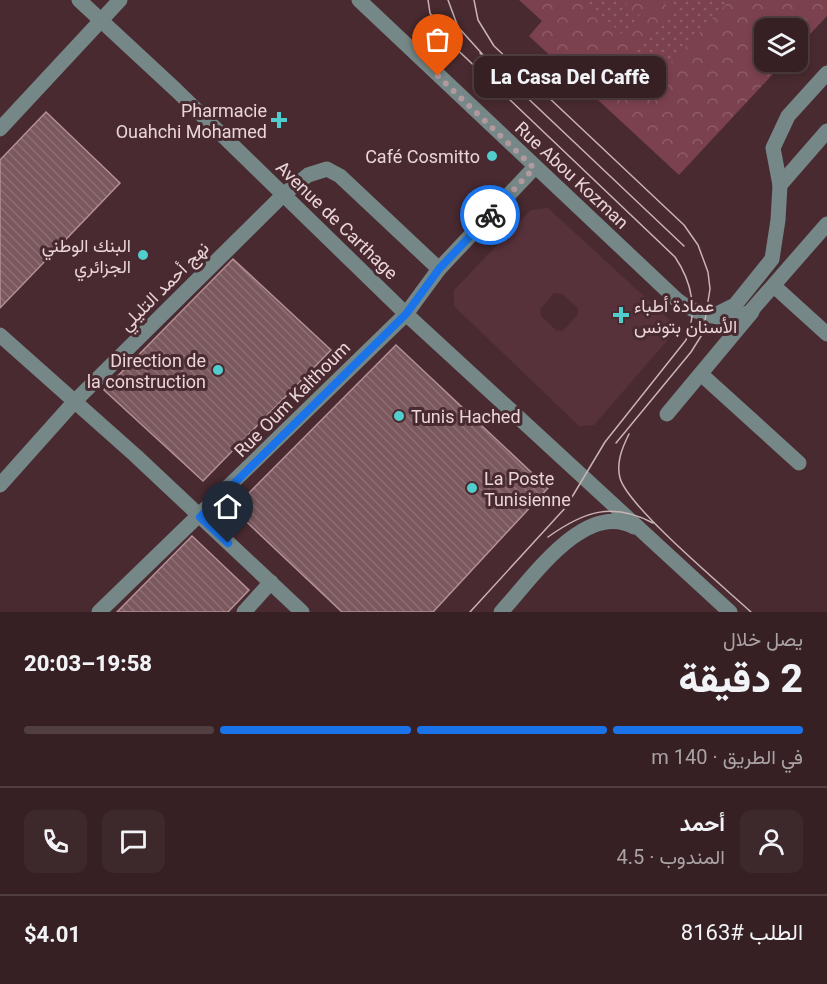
<!DOCTYPE html>
<html lang="ar">
<head>
<meta charset="utf-8">
<style>
	:root { --surface:#362024; --page:#3d282c; --text:#f1f3f6; --muted:#aaa3a6; --line:#503e41; --accent:#1a73e8 }
	body { margin:0; font-family:Roboto,Vazirmatn,sans-serif; background:var(--page); color:var(--text); direction:rtl; height:100vh; display:flex; flex-direction:column; font-size:22px; white-space:nowrap }
	* { box-sizing:border-box; margin:0 }
	p { font-size:20px; color:var(--muted) }
	.icon { flex:none; width:33px; height:33px; fill:none; stroke:currentColor; stroke-width:2; stroke-linecap:round; stroke-linejoin:round }
	.map { position:relative; height:612px; overflow:hidden; direction:ltr }
	.drawer { display:flex; flex-direction:column; background:var(--surface); flex:1 }
	.drawer>* { flex:none }
	.fabs { position:absolute; left:754px; top:18px; display:grid; gap:12px }
	.fabs a { display:grid; place-items:center; width:54px; height:54px; border-radius:12px; background:var(--surface); box-shadow:0 3px 9px #0003,0 0 0 2px var(--line); font-size:30px }
	.pin { position:absolute; display:grid; place-items:center; width:51px; height:51px; color:#fff; margin:-62px -26px; border-radius:50% 50% 50% 0; rotate:-45deg; box-shadow:0 0 6px #0007 }
	.pin .icon { rotate:45deg }
	.courier { position:absolute; display:grid; place-items:center; width:60px; height:60px; margin:-30px; border:4px solid #1a73e8; border-radius:50%; background:#fff; color:#222; box-shadow:0 2px 8px #0007 }
	.bubble { position:absolute; height:42px; border-radius:12px; background:var(--surface); box-shadow:0 3px 9px #0003,0 0 0 2px var(--line); font-size:20px; font-weight:800; line-height:42px; text-align:center; direction:rtl }
	.head em { font-style:normal; font-weight:800 }
	.head div { display:flex; flex-direction:column-reverse }
	.head { display:flex; align-items:center; justify-content:space-between; height:102px; padding:0 24px }
	h1 { font-size:39px; font-weight:800; line-height:45px }
	.bar { display:grid; grid-template-columns:repeat(4,1fr); gap:9px 6px; align-content:center; height:72px; padding:0 24px }
	.bar i { height:8px; border-radius:4px; background:var(--line) }
	.bar .current { background:var(--accent) }
	.bar p { grid-column:span 4 }
	.line { display:flex; align-items:center; gap:15px; padding:0 24px; border-top:2px solid var(--line) }
	.line div { flex:1 }
	.round { display:grid; place-items:center; flex:none; width:63px; height:63px; border-radius:12px; background:var(--page) }
	.map>svg:first-child { display:block }
</style>
</head>
<body>
<div class="map">
<svg width="827" height="612" viewBox="0 0 827 612">
	<defs>
		<pattern id="park-crowns" width="20" height="18" patternUnits="userSpaceOnUse" patternTransform="scale(1.5)"><rect width="20" height="18" fill="#7b414e"/><path d="M2 6a3 3 0 1 1 6 0M12 15a3 3 0 1 1 6 0" fill="none" stroke="#8e5c67"/></pattern>
		<pattern id="garden-dots" width="8" height="8" patternUnits="userSpaceOnUse" patternTransform="scale(1.5)"><rect width="8" height="8" fill="#7b414e"/><path d="M2 2h.1M6 6h.1" fill="none" stroke="#8e5c67" stroke-width="1.8" stroke-linecap="round"/></pattern>
		<pattern id="building-back-hatch" width="6" height="6" patternUnits="userSpaceOnUse" patternTransform="scale(1.5)"><rect width="6" height="6" fill="#7a585e"/><path d="M-1 5l2 2M0 0l6 6M5-1l2 2" fill="none" stroke="#8d6f74"/></pattern>
	</defs>
	<rect width="100%" height="100%" fill="#482a30"/>
	<path fill="#58323a" fill-rule="evenodd" d="M548 208 671 321 672 335 594 425 579 426 454 306V290L531 210ZM554 293 562 294 578 308V314L563 331H557L541 316 540 309Z"/>
	<path fill="url(#park-crowns)" d="M519 0H827V16L798 47V28H765V62H784L679 175 529 36 542 21Z"/>
	<g fill="url(#garden-dots)">
		<path d="M623 0 640 16 622 34 586 1Z"/>
		<path d="M661 0H730L660 74 633 49 671 9Z"/>
	</g>
	<g fill="url(#building-back-hatch)" stroke="#b59096" stroke-width="1.5">
		<path d="M46 112 120 183 0 308V160Z"/>
		<path d="M233 259 331 350 203 481 104 390Z"/>
		<path d="M396 345 548 488 433 612H342L233 509Z"/>
		<path d="M192 536 249 590 228 612H117Z"/>
	</g>
	<g fill="none" stroke-linecap="round" stroke-linejoin="round">
		<g stroke="#758786" stroke-width="15">
			<path d="M79 0 176 90 406 314 730 612"/>
			<path d="M359 0 676 299C696 315 725 324 750 312L827 224"/>
			<path d="M0 129 120 0"/>
			<path d="M780 185 827 131"/>
			<path d="M774 286 827 334"/>
			<path d="M715 315 735 305 772 259 778 220 780 185 773 148 788 116 827 73"/>
			<path d="M0 335 136 456 302 612"/>
			<path d="M702 375 799 463"/>
			<path d="M667 414 752 312"/>
			<path d="M0 485 75 401 283 195 308 175 327 169 340 176 439 269"/>
			<path d="M99 612 406 314 439 269 534 168"/>
			<path d="M244 612 271 582"/>
			<path d="M501 612C530 581 585 499 634 527"/>
		</g>
		<g stroke="#c9b3b7" stroke-width="1.5">
			<path d="M428 0 430 13 444 37 675 257C692 282 698 311 686 340L605 442 566 507 470 612"/>
			<path d="M448 0 458 27 485 57"/>
			<path d="M474 0 478 20 494 46 684 225 698 245 708 272 710 289 703 333 691 352 616 443"/>
			<path d="M480 53 684 246"/>
			<path d="M629 434C622 448 616 463 620 478 628 507 725 588 751 612"/>
			<path d="M548 537C583 512 612 501 653 523"/>
		</g>
	</g>
	<g fill="none" stroke-linecap="round" stroke-linejoin="round">
		<path stroke="#b1999e" stroke-width="6" stroke-dasharray="0 10.8" d="M438 76 534 168 490 215"/>
		<path stroke="#1a73e8" stroke-width="8" d="M228 543 200 517 406 314 439 269 490 215"/>
	</g>
	<g fill="#52cdcd" stroke="#482a30" stroke-width="2">
		<path d="M276 111h6v6h6v6h-6v6h-6v-6h-6v-6h6z"/>
		<circle cx="492" cy="156" r="6"/>
		<circle cx="143" cy="255" r="6"/>
		<path d="M618 306h6v6h6v6h-6v6h-6v-6h-6v-6h6z"/>
		<circle cx="218" cy="370" r="6"/>
		<circle cx="399" cy="416" r="6"/>
		<circle cx="472" cy="488" r="6"/>
	</g>
	<g text-anchor="middle" dominant-baseline="central" stroke-width="6" stroke-linejoin="round" paint-order="stroke">
		<g font-size="18" fill="#ead5d9" stroke="#482a30" text-anchor="end">
			<text x="267" y="110">Pharmacie<tspan x="267" dy="21">Ouahchi Mohamed</tspan></text>
			<text x="480" y="156">Café Cosmitto</text>
			<text x="131" y="245">البنك الوطني<tspan x="131" dy="21">الجزائري</tspan></text>
			<text x="634" y="305" text-anchor="start">عمادة أطباء<tspan x="634" dy="21">الأسنان بتونس</tspan></text>
			<text x="206" y="360">Direction de<tspan x="206" dy="21">la construction</tspan></text>
			<text x="411" y="416" text-anchor="start">Tunis Hached</text>
			<text x="484" y="478" text-anchor="start">La Poste<tspan x="484" dy="21">Tunisienne</tspan></text>
		</g>
		<g font-size="18" fill="#ead5d9" stroke="#482a30">
			<text transform="translate(572 175) rotate(43)">Rue Abou Kozman</text>
			<text transform="translate(337 220) rotate(44)">Avenue de Carthage</text>
			<text transform="translate(164 286) rotate(-45)">نهج أحمد التليلي</text>
			<text transform="translate(292 399) rotate(-45)">Rue Oum Kalthoum</text>
		</g>
	</g>
</svg>
<div class="fabs">
<a><svg class="icon" aria-label="layers" viewBox="0 0 24 24"><path d="M12 4l9 5-9 5-9-5zM3 14l9 5 9-5"/></svg></a>
</div>
<div class="pin" style="left:438px;top:76px;background:#ea580c"><svg class="icon" aria-label="bag" viewBox="0 0 24 24"><path d="M5 8h14l-1 12H6zM9 8a3 3 0 0 1 6 0"/></svg></div>
<div class="pin" style="left:228px;top:543px;background:#1f2937"><svg class="icon" aria-label="home" viewBox="0 0 24 24"><path d="M3 11l9-7 9 7M6 9v11h12V9"/></svg></div>
<div class="courier" style="left:490px;top:215px"><svg class="icon" aria-label="bike" viewBox="0 0 24 24"><circle cx="6" cy="16" r="4"/><circle cx="18" cy="16" r="4"/><path d="M6 16l4-8h5l3 8M10 8l3 8H6M13 5h3"/></svg></div>
<div class="bubble" style="left:474px;top:56px;width:192px">La Casa Del Caffè</div>
</div>
<section class="drawer">
<div class="head"><div><h1>2 دقيقة</h1><p>يصل خلال</p></div><em>19:58–20:03</em></div>
<div class="bar"><i class="current"></i><i class="current"></i><i class="current"></i><i></i><p>في الطريق · 140 m</p></div>
<div class="line" style="height:108px"><a class="round"><svg class="icon" aria-label="person" viewBox="0 0 24 24"><circle cx="12" cy="8" r="4"/><path d="M4 21q1-7 8-7t8 7"/></svg></a><div><b>أحمد</b><p>المندوب · 4.5</p></div><a class="round"><svg class="icon" aria-label="chat" viewBox="0 0 24 24"><path d="M4 5h16v11H9l-5 4z"/></svg></a><a class="round"><svg class="icon" aria-label="phone" viewBox="0 0 24 24"><path d="M5 4h4l2 5-3 2q2 4 5 5l2-3 5 2v4C11 20 4 13 5 4z"/></svg></a></div>
<div class="line" style="height:78px"><div>الطلب #8163</div><b>$4.01</b></div>
</section>
</body>
</html>
